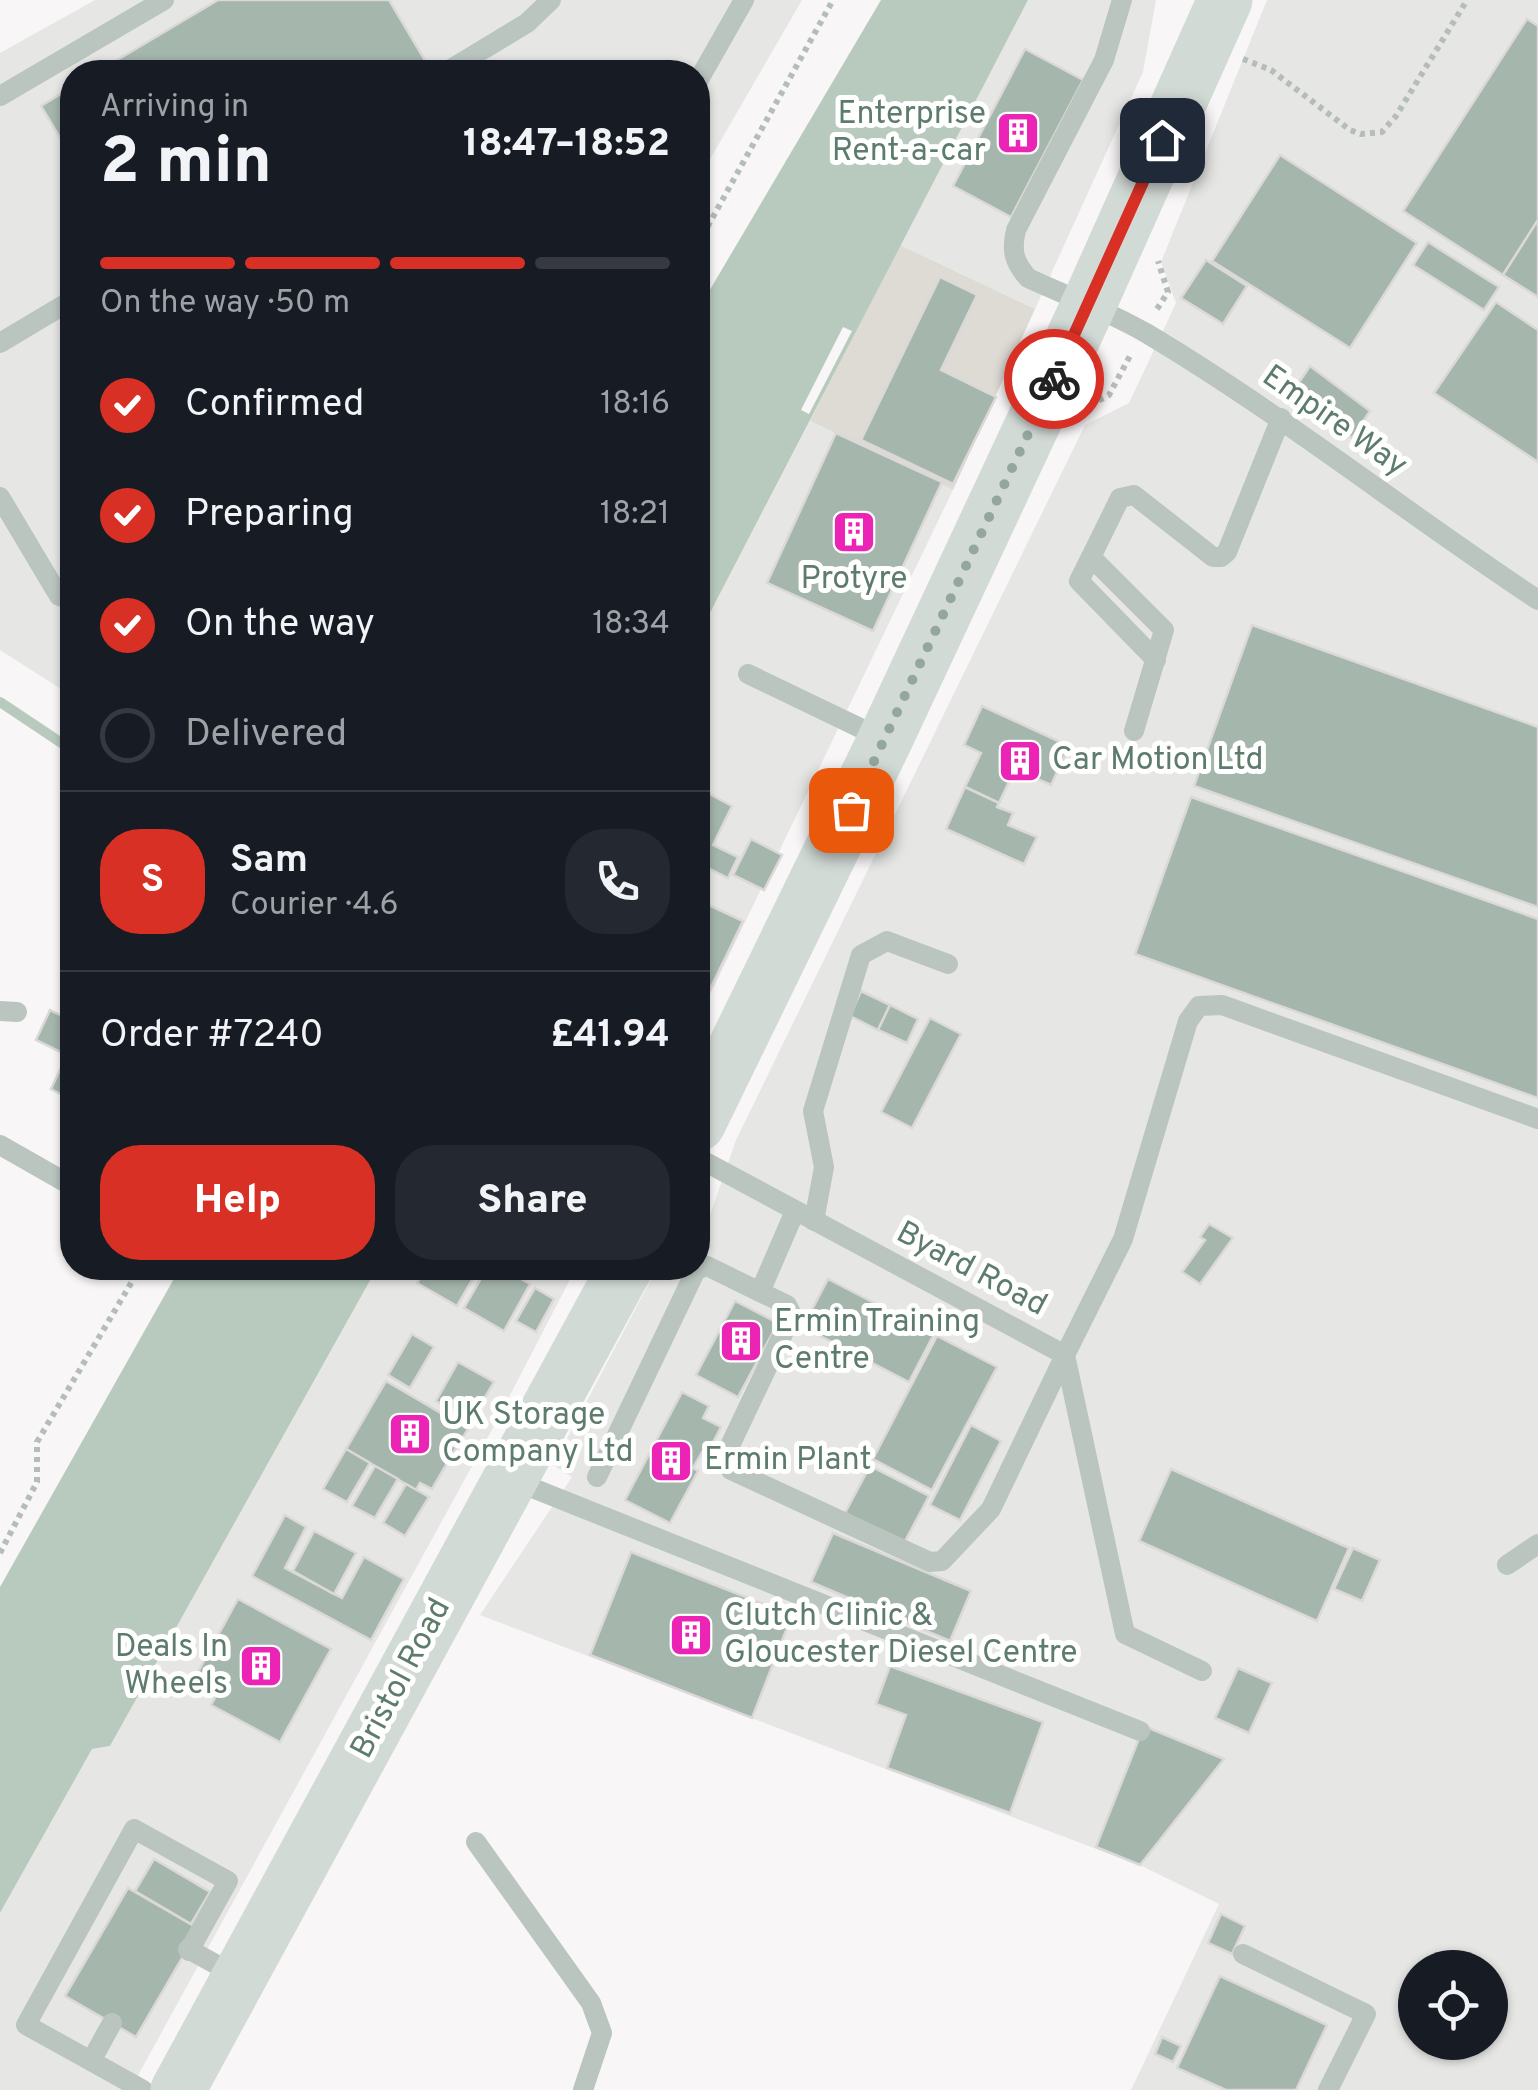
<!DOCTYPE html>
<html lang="en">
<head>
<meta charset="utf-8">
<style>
	:root { --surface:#171b24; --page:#242831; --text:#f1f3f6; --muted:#9ea1a6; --line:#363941; --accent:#d93025 }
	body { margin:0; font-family:Overpass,sans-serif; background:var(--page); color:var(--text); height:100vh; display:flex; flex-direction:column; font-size:38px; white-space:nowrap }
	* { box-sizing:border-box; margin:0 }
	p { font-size:32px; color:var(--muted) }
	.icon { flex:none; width:55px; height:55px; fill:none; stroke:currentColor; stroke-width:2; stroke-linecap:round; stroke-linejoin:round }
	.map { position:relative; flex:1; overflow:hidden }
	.side { position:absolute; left:60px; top:60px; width:650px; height:1220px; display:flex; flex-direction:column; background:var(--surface); border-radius:40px; box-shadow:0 2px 8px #0004 }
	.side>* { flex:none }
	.controls { position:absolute; left:1398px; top:1950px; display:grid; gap:20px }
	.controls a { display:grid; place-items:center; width:110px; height:110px; border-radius:50%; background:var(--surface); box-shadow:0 2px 8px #0004; font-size:50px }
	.pin { position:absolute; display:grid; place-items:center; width:85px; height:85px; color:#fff; margin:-42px; border-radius:20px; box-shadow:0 5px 15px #0006 }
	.courier { position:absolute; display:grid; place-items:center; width:100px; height:100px; margin:-50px; border:8px solid #d93025; border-radius:50%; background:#fff; color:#222; box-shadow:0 2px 12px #0007 }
	.overview em { font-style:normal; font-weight:800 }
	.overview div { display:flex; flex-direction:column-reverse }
	.overview { display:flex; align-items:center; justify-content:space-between; height:170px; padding:0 40px }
	h1 { font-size:65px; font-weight:800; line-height:75px }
	.bar { display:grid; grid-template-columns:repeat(4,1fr); gap:15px 10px; align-content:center; height:120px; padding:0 40px }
	.bar i { height:12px; border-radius:8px; background:var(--line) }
	.bar .selected { background:var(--accent) }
	.bar p { grid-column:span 4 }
	.line { display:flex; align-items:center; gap:25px; padding:0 40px; border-top:2px solid var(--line) }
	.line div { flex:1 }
	.round { display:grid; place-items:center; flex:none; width:105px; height:105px; border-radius:40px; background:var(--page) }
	ol { padding:0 40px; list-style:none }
	li { display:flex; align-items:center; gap:30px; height:110px }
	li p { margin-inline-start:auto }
	li .icon { padding:10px; border-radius:50%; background:var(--accent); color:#fff; stroke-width:4 }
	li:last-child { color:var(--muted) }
	li i { width:55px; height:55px; border:5px solid var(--line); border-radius:50% }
	.action { display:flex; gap:20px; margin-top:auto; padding:20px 40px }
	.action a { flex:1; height:115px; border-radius:40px; background:var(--accent); color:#fff; font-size:40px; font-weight:800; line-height:115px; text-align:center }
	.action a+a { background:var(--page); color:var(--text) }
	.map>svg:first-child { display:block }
</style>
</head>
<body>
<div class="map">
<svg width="1538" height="2090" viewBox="0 0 1538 2090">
	<rect width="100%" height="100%" fill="#f8f6f6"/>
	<g fill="#e6e7e5" fill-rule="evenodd">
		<path d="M95 0H802L698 180V72H72V696L0 650V53Z"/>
		<path d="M1028 0H1156L1143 72 1035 309 900 245Z"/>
		<path d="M1267 0H1538V2090H1131L1219 1904 1144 1867 480 1615 572 1477 553 1465 657 1268H698V1227L709 1218 736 1140 1085 425 1129 403 1176 303 1161 262ZM1415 1968H1490V2042H1415Z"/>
		<path d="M810 421 953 490 698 1020V636Z"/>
		<path d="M377 1268H576L494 1426 130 2090H0V1913L92 1749 110 1746Z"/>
	</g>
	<path fill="#dedad4" d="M900 245 1035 309 953 490 810 421Z"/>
	<g fill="#b8cabd">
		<path d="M881 0H1028L698 636V310Z"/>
		<path d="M180 1268H377L110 1746 92 1749 0 1913V1587Z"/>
	</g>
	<path fill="#f8f6f6" d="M843 327 852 331 809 414 801 410Z"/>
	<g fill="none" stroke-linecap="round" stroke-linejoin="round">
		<path stroke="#b8cabd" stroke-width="10" d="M0 702 72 750"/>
	</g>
	<g fill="#a5b6ad" stroke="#dad8d8" stroke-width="2.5">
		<path d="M218 0H389L426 62 408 72H97Z"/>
		<path d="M1527 19 1538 26V220L1503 275 1403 211Z"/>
		<path d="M1025 49 1083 80 1011 217 953 186Z"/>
		<path d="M72 87V158L41 106Z"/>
		<path d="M1280 155 1417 243 1350 348 1212 261Z"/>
		<path d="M1538 220V297L1503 275Z"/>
		<path d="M1428 242 1499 287 1484 310 1413 265Z"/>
		<path d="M1206 260 1247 286 1223 324 1181 298Z"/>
		<path d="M940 277 977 295 941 370 996 397 953 484 861 440Z"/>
		<path d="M1496 302 1538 330V462L1434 393Z"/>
		<path d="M1310 366 1370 411 1352 438 1292 393Z"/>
		<path d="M836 433 942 482 873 631 767 583Z"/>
		<path d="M1252 625 1538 727V907L1194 786Z"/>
		<path d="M982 706 1069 746 1051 785 1015 769 999 803 965 787 981 753 964 745Z"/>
		<path d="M965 787 999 803 997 807 1013 813 1008 825 1037 837 1024 864 946 829Z"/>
		<path d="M698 788 732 806 713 845 738 857 728 878 698 863Z"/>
		<path d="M1191 797 1538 919V1098L1135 954Z"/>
		<path d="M751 839 782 855 764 890 733 875Z"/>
		<path d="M698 900 743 921 698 1014Z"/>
		<path d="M861 991 890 1005 878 1030 850 1016Z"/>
		<path d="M890 1005 918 1019 907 1043 878 1030Z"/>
		<path d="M50 1010 72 1021V1100L51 1089 67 1055 36 1040Z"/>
		<path d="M930 1018 961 1034 912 1128 881 1112Z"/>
		<path d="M1209 1224 1233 1238 1200 1284 1182 1272 1205 1240 1200 1237Z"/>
		<path d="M426 1268H479L457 1306 417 1283Z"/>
		<path d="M487 1268H501L530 1284 504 1331 464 1308Z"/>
		<path d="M828 1279 934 1334 909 1382 803 1327Z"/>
		<path d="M535 1288 554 1299 536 1332 516 1321Z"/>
		<path d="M735 1301 778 1323 738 1397 696 1375Z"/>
		<path d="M412 1334 434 1347 410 1388 388 1375Z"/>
		<path d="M937 1336 997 1367 932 1490 873 1459Z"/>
		<path d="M458 1362 494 1382 471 1421 436 1401Z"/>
		<path d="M386 1381 468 1429 457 1447 445 1439 456 1448 432 1489 420 1483 416 1490 346 1449Z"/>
		<path d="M682 1392 709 1406 703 1418 721 1427 707 1454 702 1452 693 1468 698 1471 670 1523 625 1500Z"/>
		<path d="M971 1425 1001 1441 960 1520 930 1505Z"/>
		<path d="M346 1449 370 1463 347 1502 323 1489Z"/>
		<path d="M375 1466 398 1479 375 1518 352 1506Z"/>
		<path d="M870 1466 929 1496 903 1545 844 1515Z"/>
		<path d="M1171 1469 1349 1548 1317 1621 1139 1541Z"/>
		<path d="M406 1484 429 1497 405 1536 383 1523Z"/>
		<path d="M285 1515 306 1527 285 1568 342 1598 364 1557 404 1579 371 1640 252 1576Z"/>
		<path d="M314 1531 356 1553 334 1594 293 1571Z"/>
		<path d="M833 1533 971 1591 950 1641 811 1582Z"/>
		<path d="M1353 1548 1380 1560 1362 1601 1334 1589Z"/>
		<path d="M631 1552 792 1615 752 1718 590 1655Z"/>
		<path d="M238 1599 331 1649 280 1742 211 1705 216 1696 192 1683Z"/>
		<path d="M890 1666 1043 1722 1010 1813 887 1768 906 1715 876 1704Z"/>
		<path d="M1238 1668 1272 1683 1249 1733 1215 1718Z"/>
		<path d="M1144 1726 1224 1759 1140 1865 1096 1847Z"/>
		<path d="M154 1859 210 1892 191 1924 135 1891Z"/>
		<path d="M128 1888 199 1929 136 2037 65 1996Z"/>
		<path d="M1221 1914 1245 1926 1232 1954 1208 1943Z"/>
		<path d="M1220 1976 1327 2025 1296 2090H1226L1177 2068Z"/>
		<path d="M1162 2037 1181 2046 1173 2062 1155 2054Z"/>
	</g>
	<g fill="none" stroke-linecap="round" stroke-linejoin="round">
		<g stroke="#b5bdb9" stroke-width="6" stroke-dasharray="5 5" stroke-linecap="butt">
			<path d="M1243 59 1271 70 1350 130 1361 134 1382 132 1396 116 1467 0"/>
			<path d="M698 244 833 0"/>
			<path d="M1157 309 1168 292 1158 261"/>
			<path d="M1090 405 1109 395 1131 354"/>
			<path d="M0 1553 37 1482V1442L140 1268"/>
		</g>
		<g stroke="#bac5bf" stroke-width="20">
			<path d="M1122 0 1104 60 1016 230C1011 251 1014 262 1028 278 1067 296 1108 311 1146 333 1282 414 1406 513 1538 600"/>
			<path d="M446 72 527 23 551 0"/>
			<path d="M698 81 744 0"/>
			<path d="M0 96 164 0"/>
			<path d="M0 343 72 300"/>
			<path d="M0 497 59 596 72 600"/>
			<path d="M1091 557 1079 581 1156 660"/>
			<path d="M748 674 881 738"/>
			<path d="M1134 731 1164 630 1091 557 1120 498 1134 495 1213 557H1221L1227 552 1281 418"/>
			<path d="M0 1011 17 1012"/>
			<path d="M0 1145 72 1186"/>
			<path d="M698 1158 1065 1355 991 1509 942 1561 930 1562 731 1470 726 1454 792 1315 787 1305 760 1292"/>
			<path d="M814 1221 824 1167 813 1111 861 955 887 941 948 964"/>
			<path d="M597 1477 696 1270 707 1266 760 1292 795 1211"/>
			<path d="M510 1479 1140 1731"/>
			<path d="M1507 1565 1538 1544"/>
			<path d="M1202 1671 1125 1634 1065 1355 1123 1239 1188 1021 1199 1006 1222 1005 1538 1119"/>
			<path d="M476 1842 591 2003 602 2033 583 2090"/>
			<path d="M188 1949 239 1977"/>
			<path d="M1243 1954 1366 2014 1328 2090"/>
			<path d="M112 2023 91 2061 143 2090"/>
			<path d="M91 2061 26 2025 134 1829 228 1881 189 1951"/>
		</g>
		<g stroke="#d2dad6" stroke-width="55">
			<path d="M698 1124 885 740 1089 304 1225 0"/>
			<path d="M178 2090 625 1268"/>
		</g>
	</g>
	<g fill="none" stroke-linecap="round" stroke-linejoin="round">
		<path stroke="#94a79c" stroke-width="10" stroke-dasharray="0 18" d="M851 810 1054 379"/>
		<path stroke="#d93025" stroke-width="12" d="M1054 379 1162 140"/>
	</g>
	<defs>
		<g id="building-square" transform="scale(2.25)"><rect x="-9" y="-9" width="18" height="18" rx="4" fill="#eb24b6" stroke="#fff"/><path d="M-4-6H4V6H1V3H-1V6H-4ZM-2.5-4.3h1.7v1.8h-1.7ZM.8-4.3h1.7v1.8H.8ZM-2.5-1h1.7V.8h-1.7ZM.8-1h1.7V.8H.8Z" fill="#fff"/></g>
	</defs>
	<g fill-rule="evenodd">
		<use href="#building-square" x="1018" y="133"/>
		<use href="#building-square" x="854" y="532"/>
		<use href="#building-square" x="1020" y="761"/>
		<use href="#building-square" x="741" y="1341"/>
		<use href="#building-square" x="410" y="1434"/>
		<use href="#building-square" x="671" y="1461"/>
		<use href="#building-square" x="691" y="1635"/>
		<use href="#building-square" x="261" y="1666"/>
	</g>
	<g text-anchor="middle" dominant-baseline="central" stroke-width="10" stroke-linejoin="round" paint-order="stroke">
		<g font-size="32" fill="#5e7c6c" stroke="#fff" text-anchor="start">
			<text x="986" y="115" text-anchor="end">Enterprise<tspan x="986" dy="37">Rent-a-car</tspan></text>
			<text x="854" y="580" text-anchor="middle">Protyre</text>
			<text x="1052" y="761">Car Motion Ltd</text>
			<text x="774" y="1323">Ermin Training<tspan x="774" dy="37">Centre</tspan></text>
			<text x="442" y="1416">UK Storage<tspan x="442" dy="37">Company Ltd</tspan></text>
			<text x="704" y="1461">Ermin Plant</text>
			<text x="724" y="1617">Clutch Clinic &amp;<tspan x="724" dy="37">Gloucester Diesel Centre</tspan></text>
			<text x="228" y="1648" text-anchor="end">Deals In<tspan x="228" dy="37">Wheels</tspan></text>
		</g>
		<g font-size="32" fill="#5e7c6c" stroke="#fff">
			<text transform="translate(1334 422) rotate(35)">Empire Way</text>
			<text transform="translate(971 1270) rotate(28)">Byard Road</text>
			<text transform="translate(402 1679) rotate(-62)">Bristol Road</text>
		</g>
	</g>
</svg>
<div class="controls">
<a><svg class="icon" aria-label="locate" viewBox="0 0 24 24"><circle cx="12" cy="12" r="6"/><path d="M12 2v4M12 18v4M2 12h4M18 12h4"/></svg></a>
</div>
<div class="pin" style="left:851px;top:810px;background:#ea580c"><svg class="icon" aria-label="bag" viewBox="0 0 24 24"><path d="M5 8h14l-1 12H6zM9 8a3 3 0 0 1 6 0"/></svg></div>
<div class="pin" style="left:1162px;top:140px;background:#1f2937"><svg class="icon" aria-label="home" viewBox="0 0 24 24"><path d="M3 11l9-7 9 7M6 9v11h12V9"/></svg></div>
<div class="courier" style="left:1054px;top:379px"><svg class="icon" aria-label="bike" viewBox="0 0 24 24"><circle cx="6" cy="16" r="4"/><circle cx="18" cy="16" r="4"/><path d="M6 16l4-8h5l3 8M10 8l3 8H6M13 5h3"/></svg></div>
<section class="side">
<div class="overview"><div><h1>2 min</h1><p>Arriving in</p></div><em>18:47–18:52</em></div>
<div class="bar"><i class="selected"></i><i class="selected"></i><i class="selected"></i><i></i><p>On the way · 50 m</p></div>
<ol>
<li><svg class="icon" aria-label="check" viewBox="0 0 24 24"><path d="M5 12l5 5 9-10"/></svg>Confirmed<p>18:16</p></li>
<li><svg class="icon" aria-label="check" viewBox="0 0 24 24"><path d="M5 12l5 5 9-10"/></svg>Preparing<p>18:21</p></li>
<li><svg class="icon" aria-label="check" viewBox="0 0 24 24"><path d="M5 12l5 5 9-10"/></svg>On the way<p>18:34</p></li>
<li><i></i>Delivered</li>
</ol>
<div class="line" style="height:180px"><b class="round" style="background:var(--accent);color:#fff">S</b><div><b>Sam</b><p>Courier · 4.6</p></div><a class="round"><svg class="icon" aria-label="phone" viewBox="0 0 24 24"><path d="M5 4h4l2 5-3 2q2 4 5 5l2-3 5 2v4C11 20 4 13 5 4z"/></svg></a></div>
<div class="line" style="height:130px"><div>Order #7240</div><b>£41.94</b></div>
<div class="action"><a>Help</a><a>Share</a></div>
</section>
</div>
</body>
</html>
